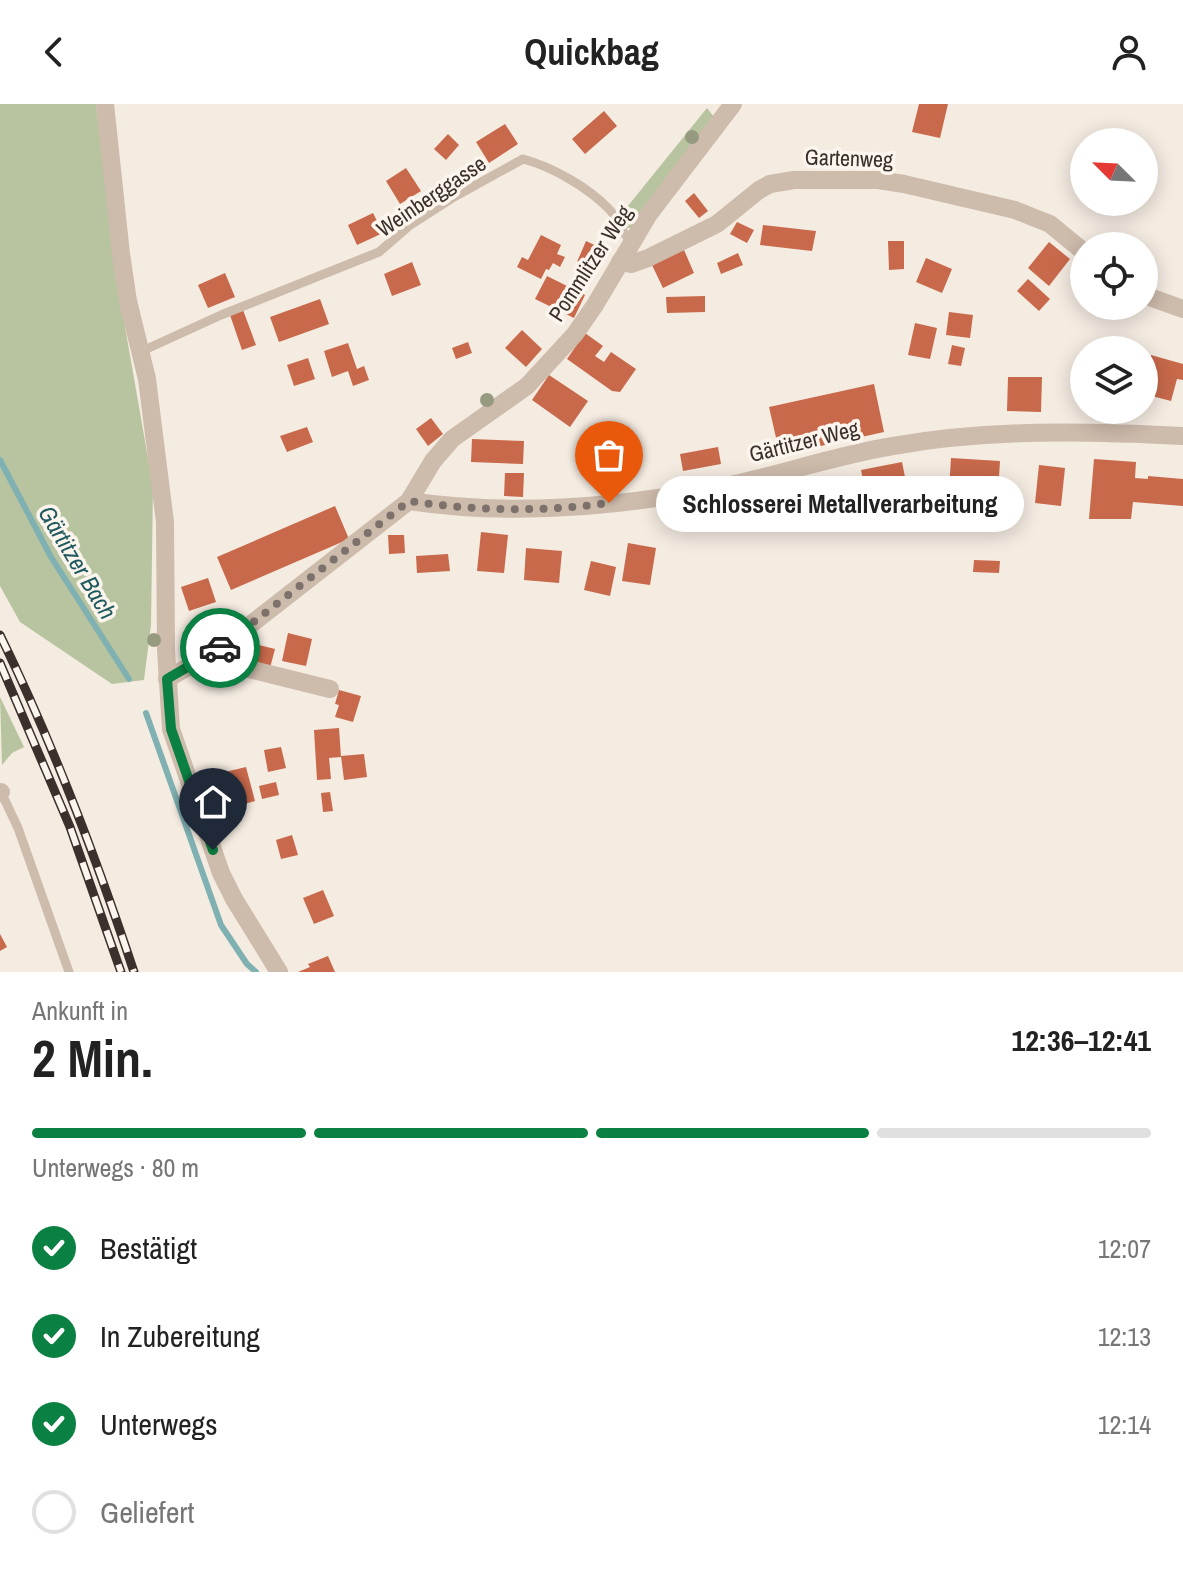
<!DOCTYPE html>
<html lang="de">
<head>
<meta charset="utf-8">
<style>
	:root { --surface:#fff; --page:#f2f2f2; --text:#222; --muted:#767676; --line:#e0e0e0; --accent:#0b8043 }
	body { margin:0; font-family:"Archivo Narrow",sans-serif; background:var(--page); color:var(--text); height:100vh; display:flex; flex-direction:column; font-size:30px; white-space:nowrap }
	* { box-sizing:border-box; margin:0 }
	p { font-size:26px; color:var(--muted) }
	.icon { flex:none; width:44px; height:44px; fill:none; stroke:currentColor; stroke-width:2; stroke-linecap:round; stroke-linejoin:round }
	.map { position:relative; height:868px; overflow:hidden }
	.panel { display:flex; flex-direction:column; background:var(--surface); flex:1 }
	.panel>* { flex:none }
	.needle { width:52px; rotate:294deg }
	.buttons { position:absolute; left:1070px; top:24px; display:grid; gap:16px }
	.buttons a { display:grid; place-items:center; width:88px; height:88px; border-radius:50%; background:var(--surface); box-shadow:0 4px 20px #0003; font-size:40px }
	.pin { position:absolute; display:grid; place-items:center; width:68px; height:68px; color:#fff; margin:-82px -34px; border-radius:50% 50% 50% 0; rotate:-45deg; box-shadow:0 0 8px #0007 }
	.pin .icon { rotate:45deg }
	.courier { position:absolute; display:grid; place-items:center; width:80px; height:80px; margin:-40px; border:6px solid #0b8043; border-radius:50%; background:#fff; color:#222; box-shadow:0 2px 10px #0007 }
	.bubble { position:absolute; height:56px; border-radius:28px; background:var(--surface); box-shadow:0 4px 20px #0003; font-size:26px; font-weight:800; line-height:56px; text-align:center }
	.head em { font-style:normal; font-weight:800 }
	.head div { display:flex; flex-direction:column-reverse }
	.head { display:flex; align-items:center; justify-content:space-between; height:136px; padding:0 32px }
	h1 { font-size:52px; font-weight:800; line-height:60px }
	.bar { display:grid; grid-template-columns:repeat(4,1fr); gap:12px 8px; align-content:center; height:96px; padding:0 32px }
	.bar i { height:10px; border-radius:6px; background:var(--line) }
	.bar .current { background:var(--accent) }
	.bar p { grid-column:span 4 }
	ol { padding:0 32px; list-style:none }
	li { display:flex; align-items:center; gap:24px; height:88px }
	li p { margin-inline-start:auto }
	li .icon { padding:8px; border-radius:50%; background:var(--accent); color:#fff; stroke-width:4 }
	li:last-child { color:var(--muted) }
	li i { width:44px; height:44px; border:4px solid var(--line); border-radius:50% }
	header { display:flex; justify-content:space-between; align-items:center; height:104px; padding:0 32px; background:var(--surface); font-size:36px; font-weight:800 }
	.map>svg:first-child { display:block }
</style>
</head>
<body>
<header><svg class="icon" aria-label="back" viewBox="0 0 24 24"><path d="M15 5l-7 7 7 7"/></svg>Quickbag<svg class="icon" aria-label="person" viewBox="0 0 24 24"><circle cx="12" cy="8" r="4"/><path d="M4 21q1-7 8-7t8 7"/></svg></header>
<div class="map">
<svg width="1183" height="868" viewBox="0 0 1183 868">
	<rect width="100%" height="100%" fill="#f4ebe1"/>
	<g fill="#b8c4a0">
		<path d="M0 0H96L120 194 153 383 151 521 144 576 112 580 20 518 0 482Z"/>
		<path d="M707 4 714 13 631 124H624L619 113Z"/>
		<path d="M0 593 24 643 12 649 2 661Z"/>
	</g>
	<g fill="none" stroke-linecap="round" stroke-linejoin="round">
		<g stroke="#7fb0b2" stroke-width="6">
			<path d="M0 356 51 453 129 575"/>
			<path d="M146 609 221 821 247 860 256 868"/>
		</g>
	</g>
	<g fill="#c8694b">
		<path d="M919 0H948L940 34 912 28Z"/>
		<path d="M604 7 617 22 585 50 572 35Z"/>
		<path d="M505 20 518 40 489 59 476 38Z"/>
		<path d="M448 30 459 41 446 56 434 45Z"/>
		<path d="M406 64 421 87 400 100 386 77Z"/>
		<path d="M694 89 708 107 699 114 685 97Z"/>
		<path d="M373 109 383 129 357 141 348 121Z"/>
		<path d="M737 118 754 126 747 139 730 130Z"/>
		<path d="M763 121 816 127 812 147 760 141Z"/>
		<path d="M541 131 561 141 557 150 565 153 560 163 553 159 549 166 546 165 541 175 517 163 522 153 528 156Z"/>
		<path d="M586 137 607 147 597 168 577 158Z"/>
		<path d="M888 137H904V165L889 166Z"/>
		<path d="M1049 138 1070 155 1049 182 1028 164Z"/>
		<path d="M684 146 694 169 663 184 652 161Z"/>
		<path d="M738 149 743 161 721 170 717 159Z"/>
		<path d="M926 154 952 165 942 189 916 178Z"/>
		<path d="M412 158 421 181 392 192 384 170Z"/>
		<path d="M225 169 235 193 208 204 198 181Z"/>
		<path d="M547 172 585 191 574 214 535 195Z"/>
		<path d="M1028 175 1050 195 1039 207 1017 187Z"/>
		<path d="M705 192V208L667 209 666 193Z"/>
		<path d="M320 195 329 220 279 238 270 213Z"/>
		<path d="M243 206 256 241 242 246 230 211Z"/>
		<path d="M949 208 973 211 970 234 946 231Z"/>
		<path d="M915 219 937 224 930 255 908 251Z"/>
		<path d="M522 226 542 245 526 263 505 244Z"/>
		<path d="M585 229 603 242 595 252 604 258 611 248 636 265 620 288 612 287 567 255Z"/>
		<path d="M468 238 472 249 456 255 452 244Z"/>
		<path d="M348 239 357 265 364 262 369 276 353 282 348 267 332 273 324 247Z"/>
		<path d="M952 241 965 244 961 262 948 260Z"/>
		<path d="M1151 251 1183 260V276L1177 275 1171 297 1144 290V278Z"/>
		<path d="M308 254 315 275 294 282 287 261Z"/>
		<path d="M549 271 588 297 570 323 532 296Z"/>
		<path d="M1008 273H1042L1041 308 1007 307Z"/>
		<path d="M874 280 884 328 780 351 769 303Z"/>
		<path d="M1101 306H1128L1127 316 1101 313Z"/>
		<path d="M431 314 443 330 428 342 416 325Z"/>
		<path d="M307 323 313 338 287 348 280 332Z"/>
		<path d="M472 335 524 337 523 360 471 358Z"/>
		<path d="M718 343 721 360 683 367 680 350Z"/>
		<path d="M951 354 1000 357 998 389 949 385Z"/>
		<path d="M1094 355 1136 358 1135 374 1148 375V372L1183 375V402L1133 398 1131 415H1089Z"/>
		<path d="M902 358 906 378 865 386 861 366Z"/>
		<path d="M1039 361 1065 364 1061 402 1035 399Z"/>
		<path d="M505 369H524L523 393 504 392Z"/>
		<path d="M808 377 811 389 835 383 841 408 817 414 814 401 779 410 773 386Z"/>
		<path d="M868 399 875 413 860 419 854 406Z"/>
		<path d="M335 402 349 435 231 486 217 453Z"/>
		<path d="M481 428 508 431 504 469 477 467Z"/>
		<path d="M388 431H404L405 449 389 450Z"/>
		<path d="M628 439 656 444 650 481 622 477Z"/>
		<path d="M526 444 562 447 559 479 524 476Z"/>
		<path d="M448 450 450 467 417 469 416 452Z"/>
		<path d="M974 456 1000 457 999 469 973 468Z"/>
		<path d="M591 457 616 463 610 492 584 486Z"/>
		<path d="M208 474 216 498 189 507 181 483Z"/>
		<path d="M288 529 312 535 306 562 282 557Z"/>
		<path d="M259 541 275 545 270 564 254 560Z"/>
		<path d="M339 586 361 592 353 618 335 613 339 601 335 600Z"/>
		<path d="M339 624 341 653 329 654 331 675 317 676 314 626Z"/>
		<path d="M281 643 286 664 268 668 264 646Z"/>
		<path d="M364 650 367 673 344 676 341 652Z"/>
		<path d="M246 663 255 697 230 704 221 669Z"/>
		<path d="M276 678 279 691 262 695 259 682Z"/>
		<path d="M330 688 333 707 323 708 321 689Z"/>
		<path d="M292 731 298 751 281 755 276 736Z"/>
		<path d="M323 786 334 812 314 820 303 794Z"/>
		<path d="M0 830 7 843 0 847Z"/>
		<path d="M328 852 335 868H298L310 863 308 860Z"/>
	</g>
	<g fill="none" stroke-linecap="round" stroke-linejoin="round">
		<g stroke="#cdbbac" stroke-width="9">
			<path d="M140 248 221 211 379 148 409 122 454 93 523 55C553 63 589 84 610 106 618 116 622 128 631 138"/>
			<path d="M1 688 18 724 69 868"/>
		</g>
		<g stroke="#cdbbac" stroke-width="18">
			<path d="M105 0 121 150 128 197 147 275 165 418 166 546 171 625 221 769 234 795 279 868"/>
			<path d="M620 158 631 160 648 154 717 120 759 86 770 80 794 76H878L904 80 1015 106 1050 120 1084 148"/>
			<path d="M1144 191 1183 205"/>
			<path d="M409 397 433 357 452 335 527 282 575 230 595 201 649 110 733 0"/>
			<path d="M204 554 330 585"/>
			<path d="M167 575 218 546 409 397C509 412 611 404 710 385 772 374 831 352 893 342 988 325 1087 327 1183 332"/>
			<path d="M0 689 1 688"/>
		</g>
		<g stroke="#3b302b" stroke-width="9">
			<g id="rail">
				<path d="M0 531C53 640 96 753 134 868"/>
				<path d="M0 559 70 723 121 868"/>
			</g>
		</g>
		<use href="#rail" stroke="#fbf5ee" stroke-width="6" stroke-dasharray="18" stroke-linecap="butt"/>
	</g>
	<g fill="#969b7f">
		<circle cx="692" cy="33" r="7"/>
		<circle cx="487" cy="296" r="7"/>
		<circle cx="154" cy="536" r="7"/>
	</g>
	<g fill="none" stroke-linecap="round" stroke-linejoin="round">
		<path stroke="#7c716b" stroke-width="8" stroke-dasharray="0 14.4" d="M220 544 409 397C476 407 543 408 609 399"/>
		<path stroke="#0b8043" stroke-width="10" d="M213 746 171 625 167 575 220 544"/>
	</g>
	<g text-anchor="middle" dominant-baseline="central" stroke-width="7" stroke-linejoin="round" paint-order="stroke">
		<g font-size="22" fill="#3b302b" stroke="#fbf5ee">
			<text transform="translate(849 54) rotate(2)">Gartenweg</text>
			<text transform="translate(431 92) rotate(-34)">Weinberggasse</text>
			<text transform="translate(590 159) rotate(-57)">Pommlitzer Weg</text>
			<text transform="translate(804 337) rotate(-14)">Gärtitzer Weg</text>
		</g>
		<g font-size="24" font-style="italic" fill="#1f5a5e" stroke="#fbf5ee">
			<text transform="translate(78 458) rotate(59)">Gärtitzer Bach</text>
		</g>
	</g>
</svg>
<div class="buttons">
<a><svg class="needle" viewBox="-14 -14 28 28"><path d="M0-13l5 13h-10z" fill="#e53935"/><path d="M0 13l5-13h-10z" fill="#767676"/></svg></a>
<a><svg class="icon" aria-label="locate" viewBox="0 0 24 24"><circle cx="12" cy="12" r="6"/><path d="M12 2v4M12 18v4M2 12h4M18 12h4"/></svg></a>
<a><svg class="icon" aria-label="layers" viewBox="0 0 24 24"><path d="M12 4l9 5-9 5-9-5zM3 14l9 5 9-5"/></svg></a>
</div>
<div class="pin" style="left:609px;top:399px;background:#ea580c"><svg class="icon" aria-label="bag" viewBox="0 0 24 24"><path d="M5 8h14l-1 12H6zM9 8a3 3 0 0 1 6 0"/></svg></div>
<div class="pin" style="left:213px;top:746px;background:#1f2937"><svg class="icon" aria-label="home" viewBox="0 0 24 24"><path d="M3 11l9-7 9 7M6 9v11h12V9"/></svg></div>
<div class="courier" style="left:220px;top:544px"><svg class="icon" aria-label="car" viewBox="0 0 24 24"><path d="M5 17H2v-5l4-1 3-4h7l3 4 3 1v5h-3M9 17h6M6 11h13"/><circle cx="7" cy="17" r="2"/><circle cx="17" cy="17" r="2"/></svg></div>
<div class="bubble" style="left:656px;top:372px;width:368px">Schlosserei Metallverarbeitung</div>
</div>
<section class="panel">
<div class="head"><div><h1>2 Min.</h1><p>Ankunft in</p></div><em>12:36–12:41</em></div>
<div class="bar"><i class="current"></i><i class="current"></i><i class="current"></i><i></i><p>Unterwegs · 80 m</p></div>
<ol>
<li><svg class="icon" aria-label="check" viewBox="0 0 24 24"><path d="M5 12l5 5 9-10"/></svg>Bestätigt<p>12:07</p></li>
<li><svg class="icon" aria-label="check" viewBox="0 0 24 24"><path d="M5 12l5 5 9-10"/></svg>In Zubereitung<p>12:13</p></li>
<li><svg class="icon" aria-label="check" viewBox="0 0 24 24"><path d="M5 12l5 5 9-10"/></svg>Unterwegs<p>12:14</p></li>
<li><i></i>Geliefert</li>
</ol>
</section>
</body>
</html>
